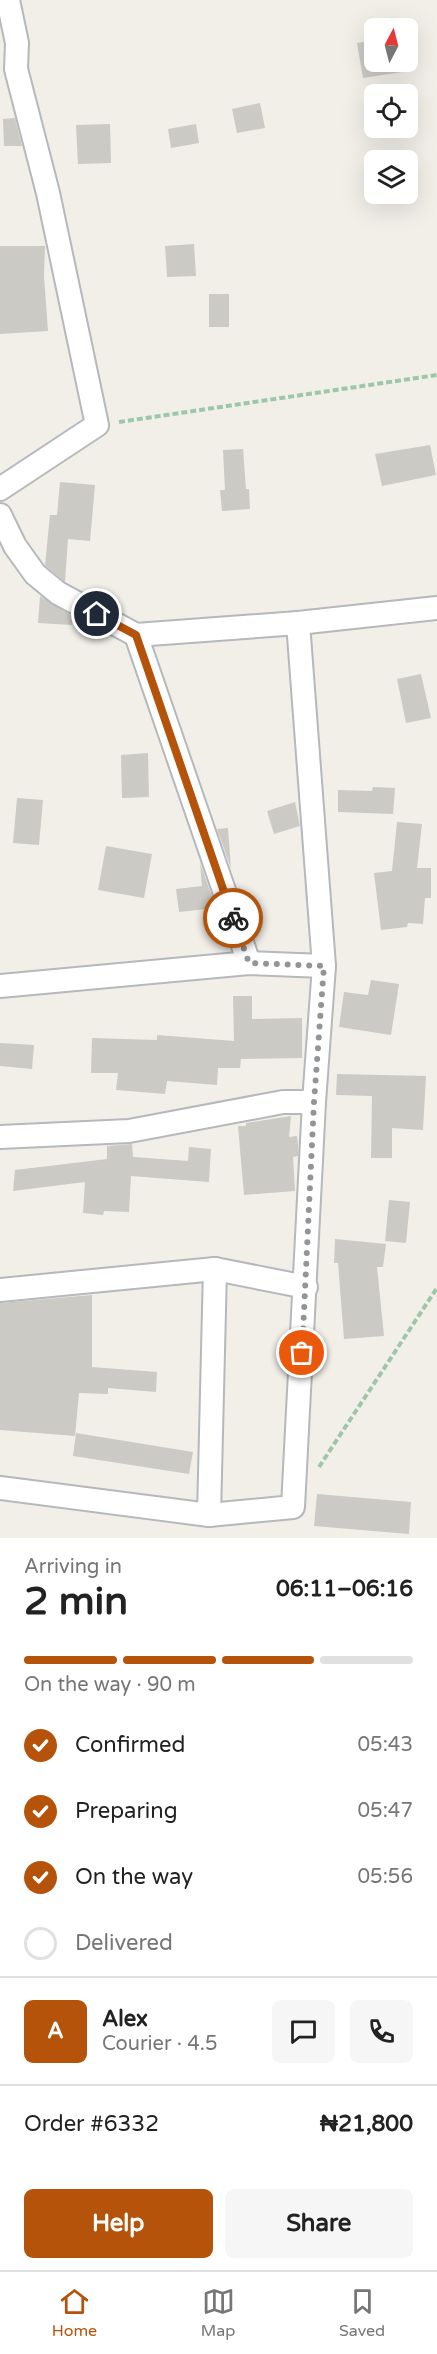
<!DOCTYPE html>
<html lang="en">
<head>
<meta charset="utf-8">
<style>
	:root { --surface:#fff; --page:#f6f6f6; --text:#222; --muted:#767676; --line:#e0e0e0; --accent:#b45309 }
	body { margin:0; font-family:"Varela Round",sans-serif; background:var(--page); color:var(--text); height:100vh; display:flex; flex-direction:column; font-size:22px; white-space:nowrap }
	* { box-sizing:border-box; margin:0 }
	p { font-size:20px; color:var(--muted) }
	.icon { flex:none; width:33px; height:33px; fill:none; stroke:currentColor; stroke-width:2; stroke-linecap:round; stroke-linejoin:round }
	.map { position:relative; height:1538px; overflow:hidden }
	.panel { display:flex; flex-direction:column; background:var(--surface); flex:1 }
	.panel>* { flex:none }
	.needle { width:39px; rotate:7deg }
	.buttons { position:absolute; left:364px; top:18px; display:grid; gap:12px }
	.buttons a { display:grid; place-items:center; width:54px; height:54px; border-radius:9px; background:var(--surface); box-shadow:0 6px 24px #0002; font-size:30px }
	.pin { position:absolute; display:grid; place-items:center; width:51px; height:51px; color:#fff; margin:-26px; border:3px solid #fff; border-radius:50%; box-shadow:0 2px 6px #0007 }
	.courier { position:absolute; display:grid; place-items:center; width:60px; height:60px; margin:-30px; border:4px solid #b45309; border-radius:50%; background:#fff; color:#222; box-shadow:0 2px 8px #0007 }
	.headline em { font-style:normal; font-weight:700 }
	.headline div { display:flex; flex-direction:column-reverse }
	.headline { display:flex; align-items:center; justify-content:space-between; height:102px; padding:0 24px }
	h1 { font-size:39px; font-weight:700; line-height:45px }
	.bar { display:grid; grid-template-columns:repeat(4,1fr); gap:9px 6px; align-content:center; height:72px; padding:0 24px }
	.bar i { height:8px; border-radius:4px; background:var(--line) }
	.bar .current { background:var(--accent) }
	.bar p { grid-column:span 4 }
	.line { display:flex; align-items:center; gap:15px; padding:0 24px; border-top:2px solid var(--line) }
	.line div { flex:1 }
	.round { display:grid; place-items:center; flex:none; width:63px; height:63px; border-radius:9px; background:var(--page) }
	ol { padding:0 24px; list-style:none }
	li { display:flex; align-items:center; gap:18px; height:66px }
	li p { margin-inline-start:auto }
	li .icon { padding:6px; border-radius:50%; background:var(--accent); color:#fff; stroke-width:4 }
	li:last-child { color:var(--muted) }
	li i { width:33px; height:33px; border:3px solid var(--line); border-radius:50% }
	.action { display:flex; gap:12px; margin-top:auto; padding:12px 24px }
	.action a { flex:1; height:69px; border-radius:9px; background:var(--accent); color:#fff; font-size:24px; font-weight:700; line-height:69px; text-align:center }
	.action a+a { background:var(--page); color:var(--text) }
	.tab-bar { display:flex; justify-content:space-around; align-items:center; height:84px; border-top:2px solid var(--line); background:var(--surface); font-size:16px; color:var(--muted) }
	.tab-bar a { display:grid; justify-items:center; gap:3px }
	.tab-bar .current { color:var(--accent) }
	.map>svg:first-child { display:block }
</style>
</head>
<body>
<div class="map">
<svg width="437" height="1538" viewBox="0 0 437 1538">
	<rect width="100%" height="100%" fill="#f1efe8"/>
	<g fill="#cccac5">
		<path d="M408 35 415 70 363 78 357 43 375 40V62H408Z"/>
		<path d="M260 103 265 128 237 133 232 109Z"/>
		<path d="M15 118 22 146H4L3 119Z"/>
		<path d="M110 124 111 163 78 164 76 125Z"/>
		<path d="M196 124 199 143 171 148 168 129Z"/>
		<path d="M194 244 196 276 167 277 165 246Z"/>
		<path d="M0 246H45L44 276 48 331 0 334Z"/>
		<rect x="209" y="294" width="20" height="33"/>
		<path d="M430 445 436 475 382 486 375 454Z"/>
		<path d="M243 449 246 489H249L250 509 222 511 220 490H225L223 450Z"/>
		<path d="M60 482 95 485 90 541 68 539 65 582 45 565 50 515H57Z"/>
		<path d="M40 596 72 616V625L38 623Z"/>
		<path d="M421 674 431 718 406 723 397 679Z"/>
		<path d="M148 753 149 797 122 798 121 755Z"/>
		<path d="M373 787 395 788 393 814 338 812V790L372 791Z"/>
		<path d="M17 798 43 800 39 845 13 843Z"/>
		<path d="M295 802 300 826 274 834 267 811Z"/>
		<path d="M397 822 422 824 417 868H431V898H425L423 924 408 923 407 927 381 930 374 873 392 871Z"/>
		<path d="M228 828 231 868 217 829Z"/>
		<path d="M106 846 152 854 144 898 98 890Z"/>
		<path d="M200 863 216 908 179 912 176 889 202 886Z"/>
		<path d="M371 980 399 984 391 1035 339 1027 344 992 368 995Z"/>
		<path d="M233 996H252V1019L302 1018V1058L241 1059 240 1068H218L217 1085 167 1081 165 1094 116 1090 118 1073H91L92 1038 157 1040V1035L234 1041Z"/>
		<path d="M0 1043 34 1045 32 1069 0 1066Z"/>
		<path d="M337 1074 426 1076 423 1130 392 1128V1158H371L372 1096 336 1095Z"/>
		<path d="M291 1116 289 1137 297 1136 298 1144V1156L293 1157 295 1191 244 1195 238 1126H246V1123Z"/>
		<path d="M132 1144 133 1157 188 1161 189 1147 211 1149 209 1182 131 1176 129 1212 104 1211 103 1215 83 1213 85 1182 13 1191 15 1170 107 1159V1146Z"/>
		<path d="M389 1200 410 1202 406 1243 385 1241Z"/>
		<path d="M335 1239 386 1244 383 1267H377L384 1336 344 1339 338 1263H334Z"/>
		<path d="M92 1295V1367L157 1372 156 1392 108 1388V1394L79 1393 75 1436 0 1430V1303Z"/>
		<path d="M76 1433 193 1452 189 1474 73 1456Z"/>
		<path d="M317 1494 411 1502 409 1534 314 1526Z"/>
	</g>
	<g fill="none" stroke-linecap="round" stroke-linejoin="round">
		<g stroke="#b5b8bc" stroke-width="26">
			<g id="minor">
				<path d="M0 489 97 425 48 193 16 69 17 43 8 0"/>
				<path d="M0 515 15 546 35 574 58 593 136 635 298 623 437 608"/>
				<path d="M136 635 249 963"/>
				<path d="M0 986 249 963 324 966"/>
				<path d="M0 1137 129 1131 283 1102H314"/>
				<path d="M0 1290 215 1269 306 1287"/>
				<path d="M0 1488 209 1515 293 1507 314 1102 324 966 298 623"/>
				<path d="M209 1515 215 1269"/>
			</g>
		</g>
		<g stroke="#9cc7a9" stroke-width="4" stroke-dasharray="6 3" stroke-linecap="butt">
			<path d="M119 422 437 375"/>
			<path d="M319 1467 437 1288"/>
		</g>
		<use href="#minor" stroke="#fff" stroke-width="22"/>
	</g>
	<g fill="none" stroke-linecap="round" stroke-linejoin="round">
		<path stroke="#929495" stroke-width="6" stroke-dasharray="0 10.8" d="M233 918 249 963 324 966 314 1102 302 1353"/>
		<path stroke="#b45309" stroke-width="8" d="M97 614 136 635 233 918"/>
	</g>
</svg>
<div class="buttons">
<a><svg class="needle" viewBox="-14 -14 28 28"><path d="M0-13l5 13h-10z" fill="#e53935"/><path d="M0 13l5-13h-10z" fill="#767676"/></svg></a>
<a><svg class="icon" aria-label="locate" viewBox="0 0 24 24"><circle cx="12" cy="12" r="6"/><path d="M12 2v4M12 18v4M2 12h4M18 12h4"/></svg></a>
<a><svg class="icon" aria-label="layers" viewBox="0 0 24 24"><path d="M12 4l9 5-9 5-9-5zM3 14l9 5 9-5"/></svg></a>
</div>
<div class="pin" style="left:302px;top:1353px;background:#ea580c"><svg class="icon" aria-label="bag" viewBox="0 0 24 24"><path d="M5 8h14l-1 12H6zM9 8a3 3 0 0 1 6 0"/></svg></div>
<div class="pin" style="left:97px;top:614px;background:#1f2937"><svg class="icon" aria-label="home" viewBox="0 0 24 24"><path d="M3 11l9-7 9 7M6 9v11h12V9"/></svg></div>
<div class="courier" style="left:233px;top:918px"><svg class="icon" aria-label="bike" viewBox="0 0 24 24"><circle cx="6" cy="16" r="4"/><circle cx="18" cy="16" r="4"/><path d="M6 16l4-8h5l3 8M10 8l3 8H6M13 5h3"/></svg></div>
</div>
<section class="panel">
<div class="headline"><div><h1>2 min</h1><p>Arriving in</p></div><em>06:11–06:16</em></div>
<div class="bar"><i class="current"></i><i class="current"></i><i class="current"></i><i></i><p>On the way · 90 m</p></div>
<ol>
<li><svg class="icon" aria-label="check" viewBox="0 0 24 24"><path d="M5 12l5 5 9-10"/></svg>Confirmed<p>05:43</p></li>
<li><svg class="icon" aria-label="check" viewBox="0 0 24 24"><path d="M5 12l5 5 9-10"/></svg>Preparing<p>05:47</p></li>
<li><svg class="icon" aria-label="check" viewBox="0 0 24 24"><path d="M5 12l5 5 9-10"/></svg>On the way<p>05:56</p></li>
<li><i></i>Delivered</li>
</ol>
<div class="line" style="height:108px"><b class="round" style="background:var(--accent);color:#fff">A</b><div><b>Alex</b><p>Courier · 4.5</p></div><a class="round"><svg class="icon" aria-label="chat" viewBox="0 0 24 24"><path d="M4 5h16v11H9l-5 4z"/></svg></a><a class="round"><svg class="icon" aria-label="phone" viewBox="0 0 24 24"><path d="M5 4h4l2 5-3 2q2 4 5 5l2-3 5 2v4C11 20 4 13 5 4z"/></svg></a></div>
<div class="line" style="height:78px"><div>Order #6332</div><b>₦21,800</b></div>
<div class="action"><a>Help</a><a>Share</a></div>
</section>
<nav class="tab-bar">
<a class="current"><svg class="icon" aria-label="home" viewBox="0 0 24 24"><path d="M3 11l9-7 9 7M6 9v11h12V9"/></svg>Home</a>
<a><svg class="icon" aria-label="map" viewBox="0 0 24 24"><path d="M3 6l6-2 6 2 6-2v14l-6 2-6-2-6 2zM9 4v14M15 6v14"/></svg>Map</a>
<a><svg class="icon" aria-label="saved" viewBox="0 0 24 24"><path d="M7 4h10v16l-5-4-5 4z"/></svg>Saved</a>
</nav>
</body>
</html>
